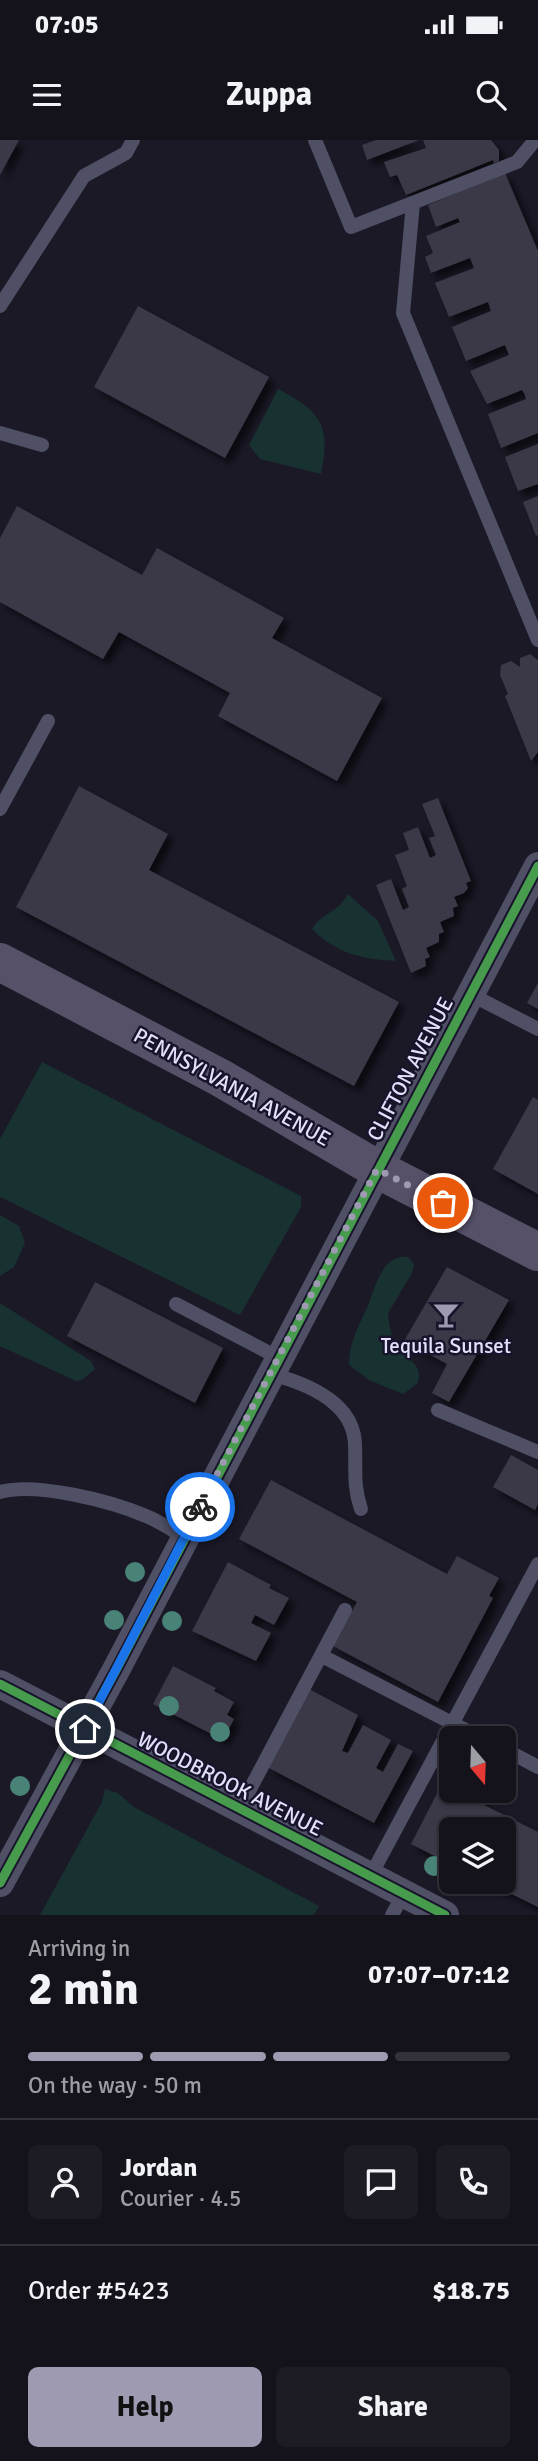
<!DOCTYPE html>
<html lang="en">
<head>
<meta charset="utf-8">
<style>
	:root { --surface:#14131c; --page:#1d1c25; --text:#f1f3f6; --muted:#9d9ea3; --line:#33323b; --accent:#9d9ab2 }
	body { margin:0; font-family:Signika,sans-serif; background:var(--page); color:var(--text); height:100vh; display:flex; flex-direction:column; font-size:26px; white-space:nowrap }
	* { box-sizing:border-box; margin:0 }
	p { font-size:23px; color:var(--muted) }
	.icon { flex:none; width:38px; height:38px; fill:none; stroke:currentColor; stroke-width:2; stroke-linecap:round; stroke-linejoin:round }
	.map { position:relative; height:1775px; overflow:hidden }
	.details { display:flex; flex-direction:column; background:var(--surface); flex:1 }
	.details>* { flex:none }
	.needle { width:46px; rotate:161deg }
	.controls { position:absolute; left:439px; top:1586px; display:grid; gap:14px }
	.controls a { display:grid; place-items:center; width:77px; height:77px; border-radius:10px; background:var(--surface); box-shadow:0 2px 5px #0004,0 0 0 2px var(--line); font-size:35px }
	.pin { position:absolute; display:grid; place-items:center; width:60px; height:60px; color:#fff; margin:-30px; border:4px solid #fff; border-radius:50%; box-shadow:0 2px 7px #0007 }
	.courier { position:absolute; display:grid; place-items:center; width:70px; height:70px; margin:-35px; border:5px solid #1a73e8; border-radius:50%; background:#fff; color:#222; box-shadow:0 2px 9px #0007 }
	.overview em { font-style:normal; font-weight:800 }
	.overview div { display:flex; flex-direction:column-reverse }
	.overview { display:flex; align-items:center; justify-content:space-between; height:119px; padding:0 28px }
	h1 { font-size:46px; font-weight:800; line-height:52px }
	.bar { display:grid; grid-template-columns:repeat(4,1fr); gap:10px 7px; align-content:center; height:84px; padding:0 28px }
	.bar i { height:9px; border-radius:5px; background:var(--line) }
	.bar .current { background:var(--accent) }
	.bar p { grid-column:span 4 }
	.line { display:flex; align-items:center; gap:18px; padding:0 28px; border-top:2px solid var(--line) }
	.line div { flex:1 }
	.round { display:grid; place-items:center; flex:none; width:74px; height:74px; border-radius:10px; background:var(--page) }
	.action { display:flex; gap:14px; margin-top:auto; padding:14px 28px }
	.action a { flex:1; height:80px; border-radius:10px; background:var(--accent); color:#111; font-size:28px; font-weight:800; line-height:80px; text-align:center }
	.action a+a { background:var(--page); color:var(--text) }
	.status { display:flex; justify-content:space-between; align-items:center; height:49px; padding:0 35px; background:var(--surface); direction:ltr }
	.status svg { height:19px; fill:currentColor }
	header { display:flex; justify-content:space-between; align-items:center; height:91px; padding:0 28px; background:var(--surface); font-size:32px; font-weight:800 }
	.map>svg:first-child { display:block }
</style>
</head>
<body>
<div class="status"><b>07:05</b><svg viewBox="0 0 49 12"><path d="M0 12V9h3v3zM5 12V6h3v6zM10 12V3h3v9zM15 12V0h3v12zM26 1h20v11H26zM47 4h2v5h-2z"/></svg></div>
<header><svg class="icon" aria-label="menu" viewBox="0 0 24 24"><path d="M4 6h16M4 12h16M4 18h16"/></svg>Zuppa<svg class="icon" aria-label="search" viewBox="0 0 24 24"><circle cx="10" cy="10" r="6"/><path d="M15 15l6 6"/></svg></header>
<div class="map">
<svg width="538" height="1775" viewBox="0 0 538 1775">
	<defs>
		<filter id="shadow"><feDropShadow dx="6" dy="6" stdDeviation="3.5" flood-color="#0009"/></filter>
	</defs>
	<rect width="100%" height="100%" fill="#1b1926"/>
	<g fill="#183131">
		<path d="M278 249C321 271 331 286 321 334L260 319 249 305Z"/>
		<path d="M348 754 378 781 396 821C362 819 337 814 312 789 321 773 337 774 348 754Z"/>
		<path d="M42 922 301 1056V1067L240 1175 0 1057V999Z"/>
		<path d="M0 1075 19 1086 25 1103 14 1127 0 1136Z"/>
		<path d="M408 1117 414 1124 412 1133 388 1173C389 1183 391 1198 397 1207 407 1220 425 1224 417 1244L403 1254 369 1240 349 1225C349 1203 358 1187 367 1168 375 1149 381 1114 408 1117Z"/>
		<path d="M0 1163 91 1221 95 1229 82 1240 76 1241 0 1206Z"/>
		<path d="M105 1649 118 1653 134 1667 319 1766 314 1775H40L102 1662Z"/>
	</g>
	<g fill="#3a3847" filter="url(#shadow)">
		<path d="M0 0H19L0 35Z"/>
		<path d="M376 0H419L367 20 362 5Z"/>
		<path d="M423 0H491L499 10V21L494 23 493 20 406 55 397 35 390 37 384 22 426 8Z"/>
		<path d="M505 33 538 111V293L501 308 488 274 526 259 525 255 522 250 487 264 470 231 509 215 505 205 466 221 452 187 491 171 488 162 449 177 435 143 474 128 470 118 431 133 425 117 433 113 426 96 460 82 458 78 436 87 428 65Z"/>
		<path d="M138 166 269 237 225 318 94 247Z"/>
		<path d="M538 304V344L518 351 505 317Z"/>
		<path d="M538 356V395L536 396 523 362Z"/>
		<path d="M17 366 142 435 157 408 284 478 272 498 382 558 337 641 218 576 230 553 119 492 103 519 0 462V398Z"/>
		<path d="M530 514 538 520V612L531 621 505 556 508 554 500 535 501 525 511 521 520 527V518Z"/>
		<path d="M79 646 168 694 149 730 399 862 354 946 16 767Z"/>
		<path d="M438 658 471 741 466 743 468 748 464 753 454 757 458 766 453 768 454 776 440 782 444 792 439 794V802L426 808 430 817 425 819 426 826 411 833 376 745 391 739 403 770 409 767 402 749 407 746 395 715 409 710 403 693 418 687 430 718 436 715 429 698 435 696 422 664Z"/>
		<path d="M538 843V869L527 863Z"/>
		<path d="M533 957 538 960V1054L493 1029Z"/>
		<path d="M447 1127 509 1160 449 1262 432 1253 447 1224 404 1201Z"/>
		<path d="M95 1142 223 1208 195 1263 67 1196Z"/>
		<path d="M511 1315 538 1330V1364L535 1370 493 1347Z"/>
		<path d="M271 1340 447 1434 457 1416 499 1438 489 1456 493 1458 438 1562 333 1506 357 1462 239 1399Z"/>
		<path d="M228 1422 271 1445 269 1448 289 1458 274 1485 255 1475 251 1483 271 1493 256 1521 192 1491Z"/>
		<path d="M173 1526 216 1548 214 1551 234 1562 227 1575 234 1579 223 1600 153 1564Z"/>
		<path d="M309 1549 358 1575 342 1611 348 1613 363 1585 391 1600 376 1628 383 1632 398 1604 413 1611 374 1683 267 1627Z"/>
		<path d="M447 1634 452 1636V1650H480L485 1653 480 1663 538 1692V1767L485 1741H504V1689H452V1725L411 1704Z"/>
	</g>
	<g fill="none" stroke-linecap="round" stroke-linejoin="round">
		<g stroke="#4f4f65" stroke-width="14">
			<path d="M315 0 351 87 517 22 535 0"/>
			<path d="M413 63 403 173 538 500"/>
			<path d="M0 166 84 36 126 13 133 0"/>
			<path d="M0 293 42 305"/>
			<path d="M0 669 48 581"/>
			<path d="M470 854 538 889"/>
			<path d="M176 1164 279 1218"/>
			<path d="M271 1234C305 1243 355 1262 355 1306 356 1329 353 1346 361 1369"/>
			<path d="M438 1270 538 1312"/>
			<path d="M0 1352C36 1342 111 1361 146 1376 159 1381 172 1390 184 1397"/>
			<path d="M322 1516 481 1598"/>
			<path d="M504 1609 538 1627"/>
			<path d="M240 1668 345 1470"/>
			<path d="M371 1735 538 1424"/>
			<path d="M392 1775 404 1753"/>
		</g>
		<g stroke="#4f4f65" stroke-width="28">
			<path d="M0 1544 445 1775"/>
			<path d="M0 1743 116 1530 538 726"/>
		</g>
		<path stroke="#575069" stroke-width="38" d="M0 822 219 937 377 1029 538 1112"/>
		<g stroke="#17142b" stroke-width="13">
			<g id="cycleway">
				<path d="M0 1544 445 1775"/>
				<path d="M0 1743 116 1530 538 726"/>
			</g>
		</g>
		<use href="#cycleway" stroke="#469c4c" stroke-width="9"/>
	</g>
	<g fill="#498378">
		<circle cx="135" cy="1432" r="10"/>
		<circle cx="114" cy="1480" r="10"/>
		<circle cx="172" cy="1481" r="10"/>
		<circle cx="169" cy="1566" r="10"/>
		<circle cx="220" cy="1592" r="10"/>
		<circle cx="20" cy="1646" r="10"/>
		<circle cx="434" cy="1726" r="10"/>
	</g>
	<g fill="none" stroke-linecap="round" stroke-linejoin="round">
		<path stroke="#9d9ab2" stroke-width="7" stroke-dasharray="0 12.6" d="M200 1367 377 1029 443 1063"/>
		<path stroke="#1a73e8" stroke-width="9" d="M85 1589 200 1367"/>
	</g>
	<defs>
		<g id="bar-bare" transform="scale(2.1)"><path d="M-6-5H6L.8 .8V4.5H3.5V6h-7V4.5H-.8V.8Z" fill="#9d9ab2" stroke="#17142b" stroke-width="2.5" paint-order="stroke"/></g>
	</defs>
	<g fill-rule="evenodd">
		<use href="#bar-bare" x="446" y="1175"/>
	</g>
	<g text-anchor="middle" dominant-baseline="central" stroke-width="5" stroke-linejoin="round" paint-order="stroke">
		<g font-size="21" fill="#e3e0fd" stroke="#17142b">
			<text transform="translate(410 929) rotate(-62)">CLIFTON AVENUE</text>
			<text transform="translate(232 947) rotate(29)">PENNSYLVANIA AVENUE</text>
			<text transform="translate(230 1644) rotate(27)">WOODBROOK AVENUE</text>
		</g>
		<g font-size="21" fill="#e3e0fd" stroke="#17142b">
			<text x="446" y="1206">Tequila Sunset</text>
		</g>
	</g>
</svg>
<div class="controls">
<a><svg class="needle" viewBox="-14 -14 28 28"><path d="M0-13l5 13h-10z" fill="#e53935"/><path d="M0 13l5-13h-10z" fill="#9d9ea3"/></svg></a>
<a><svg class="icon" aria-label="layers" viewBox="0 0 24 24"><path d="M12 4l9 5-9 5-9-5zM3 14l9 5 9-5"/></svg></a>
</div>
<div class="pin" style="left:443px;top:1063px;background:#ea580c"><svg class="icon" aria-label="bag" viewBox="0 0 24 24"><path d="M5 8h14l-1 12H6zM9 8a3 3 0 0 1 6 0"/></svg></div>
<div class="pin" style="left:85px;top:1589px;background:#1f2937"><svg class="icon" aria-label="home" viewBox="0 0 24 24"><path d="M3 11l9-7 9 7M6 9v11h12V9"/></svg></div>
<div class="courier" style="left:200px;top:1367px"><svg class="icon" aria-label="bike" viewBox="0 0 24 24"><circle cx="6" cy="16" r="4"/><circle cx="18" cy="16" r="4"/><path d="M6 16l4-8h5l3 8M10 8l3 8H6M13 5h3"/></svg></div>
</div>
<section class="details">
<div class="overview"><div><h1>2 min</h1><p>Arriving in</p></div><em>07:07–07:12</em></div>
<div class="bar"><i class="current"></i><i class="current"></i><i class="current"></i><i></i><p>On the way · 50 m</p></div>
<div class="line" style="height:126px"><a class="round"><svg class="icon" aria-label="person" viewBox="0 0 24 24"><circle cx="12" cy="8" r="4"/><path d="M4 21q1-7 8-7t8 7"/></svg></a><div><b>Jordan</b><p>Courier · 4.5</p></div><a class="round"><svg class="icon" aria-label="chat" viewBox="0 0 24 24"><path d="M4 5h16v11H9l-5 4z"/></svg></a><a class="round"><svg class="icon" aria-label="phone" viewBox="0 0 24 24"><path d="M5 4h4l2 5-3 2q2 4 5 5l2-3 5 2v4C11 20 4 13 5 4z"/></svg></a></div>
<div class="line" style="height:91px"><div>Order #5423</div><b>$18.75</b></div>
<div class="action"><a>Help</a><a>Share</a></div>
</section>
</body>
</html>
